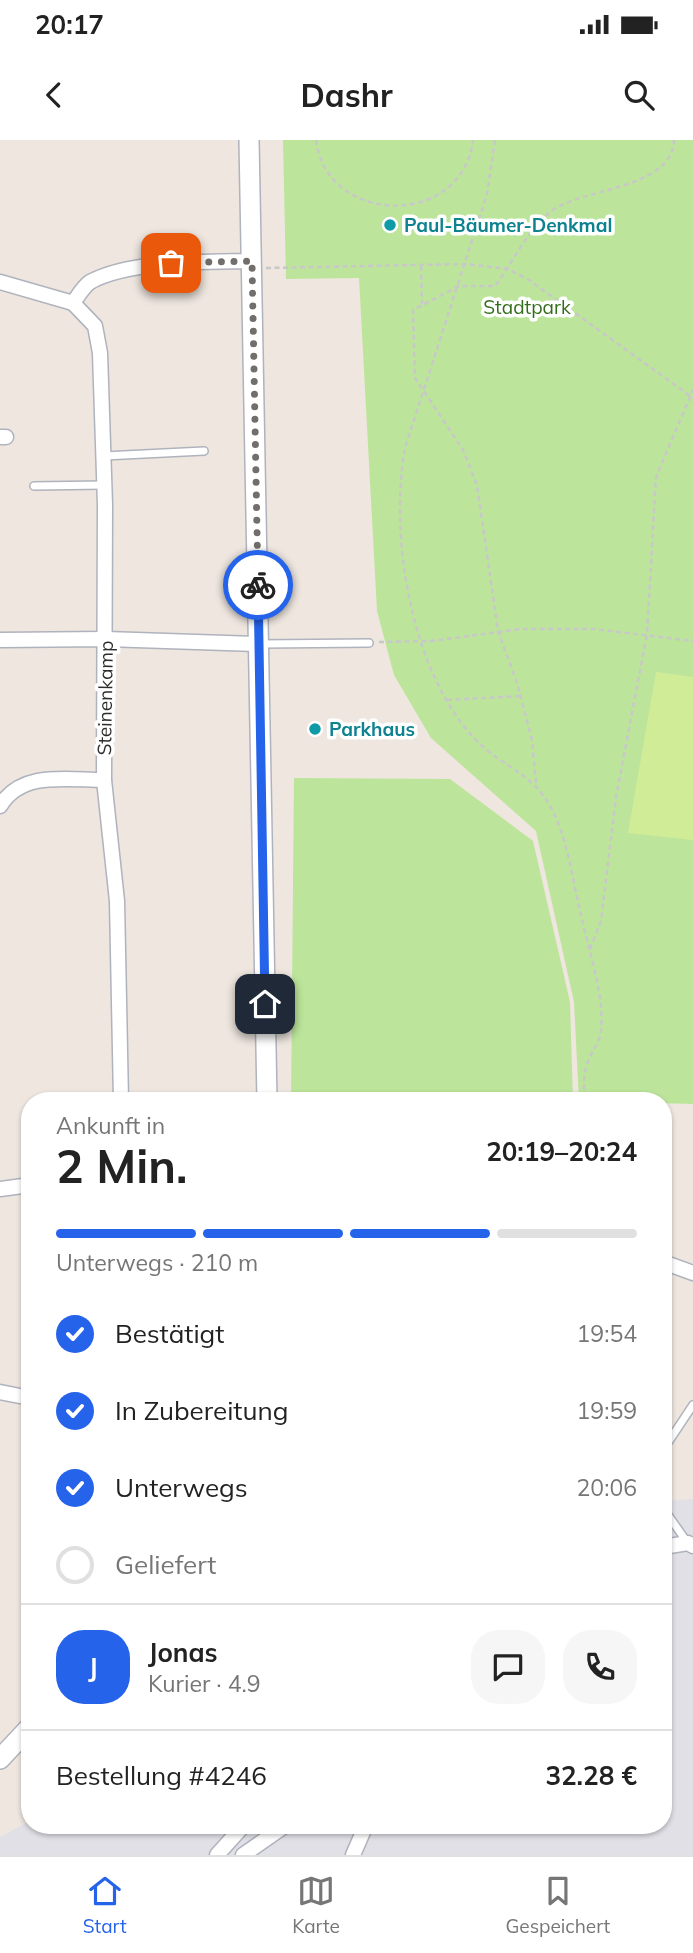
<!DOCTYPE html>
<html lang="de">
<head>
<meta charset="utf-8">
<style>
	:root { --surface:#fff; --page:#f6f6f6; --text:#222; --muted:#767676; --line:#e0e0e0; --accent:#2563eb }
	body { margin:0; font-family:Mulish,sans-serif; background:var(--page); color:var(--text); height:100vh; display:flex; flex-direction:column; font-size:26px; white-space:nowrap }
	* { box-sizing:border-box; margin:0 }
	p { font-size:23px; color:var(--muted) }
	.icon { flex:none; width:38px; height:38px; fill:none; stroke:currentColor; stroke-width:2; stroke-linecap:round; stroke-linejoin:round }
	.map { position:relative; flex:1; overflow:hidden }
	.sheet { position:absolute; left:21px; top:952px; width:651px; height:742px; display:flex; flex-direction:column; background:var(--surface); border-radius:28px; box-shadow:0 2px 5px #0004 }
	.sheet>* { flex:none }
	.pin { position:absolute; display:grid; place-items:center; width:60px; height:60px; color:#fff; margin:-30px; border-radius:14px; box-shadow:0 4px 10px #0006 }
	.courier { position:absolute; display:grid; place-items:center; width:70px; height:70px; margin:-35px; border:5px solid #2563eb; border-radius:50%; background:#fff; color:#222; box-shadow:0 2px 9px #0007 }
	.overview em { font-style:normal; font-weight:700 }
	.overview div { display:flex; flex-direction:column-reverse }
	.overview { display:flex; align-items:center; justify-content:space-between; height:119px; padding:0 35px }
	h1 { font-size:46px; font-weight:700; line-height:52px }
	.bar { display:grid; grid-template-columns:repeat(4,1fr); gap:10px 7px; align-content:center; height:84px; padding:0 35px }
	.bar i { height:9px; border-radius:5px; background:var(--line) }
	.bar .active { background:var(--accent) }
	.bar p { grid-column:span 4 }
	.line { display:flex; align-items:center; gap:18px; padding:0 35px; border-top:2px solid var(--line) }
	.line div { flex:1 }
	.round { display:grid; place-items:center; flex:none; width:74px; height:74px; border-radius:28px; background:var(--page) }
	ol { padding:0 35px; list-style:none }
	li { display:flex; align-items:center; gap:21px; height:77px }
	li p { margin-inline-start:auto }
	li .icon { padding:7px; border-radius:50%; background:var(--accent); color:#fff; stroke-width:4 }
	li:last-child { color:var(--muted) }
	li i { width:38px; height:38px; border:4px solid var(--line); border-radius:50% }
	.status { display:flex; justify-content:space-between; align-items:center; height:49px; padding:0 35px; background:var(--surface); direction:ltr }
	.status svg { height:19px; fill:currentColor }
	header { display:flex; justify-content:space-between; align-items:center; height:91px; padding:0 35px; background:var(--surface); font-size:32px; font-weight:700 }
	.tab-bar { display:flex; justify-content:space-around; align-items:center; height:98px; border-top:2px solid var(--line); background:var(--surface); font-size:19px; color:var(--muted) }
	.tab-bar a { display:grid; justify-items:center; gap:4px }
	.tab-bar .active { color:var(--accent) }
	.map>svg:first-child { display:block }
</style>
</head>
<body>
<div class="status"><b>20:17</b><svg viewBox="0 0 49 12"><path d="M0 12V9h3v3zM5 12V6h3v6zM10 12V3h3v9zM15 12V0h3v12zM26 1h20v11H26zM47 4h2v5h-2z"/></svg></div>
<header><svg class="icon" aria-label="back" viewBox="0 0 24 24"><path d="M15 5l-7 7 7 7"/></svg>Dashr<svg class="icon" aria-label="search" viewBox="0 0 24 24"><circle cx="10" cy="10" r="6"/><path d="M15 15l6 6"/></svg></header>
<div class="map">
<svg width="693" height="1715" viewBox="0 0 693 1715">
	<rect width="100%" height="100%" fill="#eee6df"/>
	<path fill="#e1e0e7" d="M693 1359V1715H0V1697L30 1681V1685H663V1361Z"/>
	<g fill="#bce59b">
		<path d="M283 0H693V964L579 961 574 862 536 691 431 598 394 535 377 471 359 138 286 139Z"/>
		<path d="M294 638 450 639 533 701 570 862 573 961H291Z"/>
	</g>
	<path fill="#d1ec97" d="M656 532 693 537V700L628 693Z"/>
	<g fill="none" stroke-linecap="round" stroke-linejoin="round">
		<g stroke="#afb3bd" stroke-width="10">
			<g id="lane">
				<path d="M104 316 204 311"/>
				<path d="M34 346 104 345"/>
				<path d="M261 504 369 503"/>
				<path d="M663 1310 693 1265"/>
				<path d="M663 1368 687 1402"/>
			</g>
		</g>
		<g stroke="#afb3bd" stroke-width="17">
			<g id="street">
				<path d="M0 142 73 163C78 156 83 147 90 142 130 120 206 122 252 121"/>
				<path d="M73 163 95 186 100 213 105 365 104 640 117 761 121 961"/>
				<path d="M0 297H6"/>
				<path d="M0 500 106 499 259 504"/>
				<path d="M0 666C22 630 68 640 104 640"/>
				<path d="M0 1049 30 1045"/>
				<path d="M663 1122 693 1133"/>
				<path d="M0 1252 30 1258"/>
				<path d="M663 1407 688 1403 693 1406"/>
				<path d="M217 1715 244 1685"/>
				<path d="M243 1715 286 1685"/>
				<path d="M353 1715 366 1685"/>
			</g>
		</g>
		<g stroke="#afb3bd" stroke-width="22">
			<g id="secondary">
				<path d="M249 0 267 961"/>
				<path d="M0 1619 30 1587"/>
			</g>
		</g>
		<g stroke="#c8c8c8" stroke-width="2.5" stroke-dasharray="5 3.5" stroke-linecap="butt">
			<path d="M316 0C327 87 463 88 473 0"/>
			<path d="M495 0 487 54 405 308C389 396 411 531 474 598 505 631 536 631 556 678 569 708 573 743 581 775 588 809 605 856 601 890 600 903 591 912 587 924 583 936 584 949 584 961"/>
			<path d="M421 126 422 164"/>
			<path d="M266 128 466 124 508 129 529 140 693 258"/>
			<path d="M379 502 432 501 520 489H594L693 501"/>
			<path d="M447 560 520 556"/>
			<path d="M536 643 532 600 517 543 498 491 477 345 463 310 415 238 413 170 459 146H495C513 122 527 91 550 72 582 47 672 50 674 0"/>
			<path d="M590 809 601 781 616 657 647 494 656 337 693 250"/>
		</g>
		<use href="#lane" stroke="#fff" stroke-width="7"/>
		<use href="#street" stroke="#fff" stroke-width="14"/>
		<use href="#secondary" stroke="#fff" stroke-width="19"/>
	</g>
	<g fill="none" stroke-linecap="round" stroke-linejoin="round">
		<path stroke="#716e6b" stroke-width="7" stroke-dasharray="0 12.6" d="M171 123 252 121 258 445"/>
		<path stroke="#2563eb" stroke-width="9" d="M258 445 265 864"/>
	</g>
	<g fill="#0f9aa8" stroke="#fff" stroke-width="2.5">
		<circle cx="390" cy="85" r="7"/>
		<circle cx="315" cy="589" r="7"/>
	</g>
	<g text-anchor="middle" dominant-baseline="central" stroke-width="7" stroke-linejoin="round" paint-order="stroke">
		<g font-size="19" font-weight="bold" fill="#0d838f" stroke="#fff" text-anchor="start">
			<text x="404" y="85">Paul-Bäumer-Denkmal</text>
			<text x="329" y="589">Parkhaus</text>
		</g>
		<g font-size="19" fill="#336d1a" stroke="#fff">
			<text x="527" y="167">Stadtpark</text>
		</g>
		<g font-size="19" fill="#2d2d2d" stroke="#fff">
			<text transform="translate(105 558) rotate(-89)">Steinenkamp</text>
		</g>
	</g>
</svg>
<div class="pin" style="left:171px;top:123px;background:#ea580c"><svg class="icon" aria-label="bag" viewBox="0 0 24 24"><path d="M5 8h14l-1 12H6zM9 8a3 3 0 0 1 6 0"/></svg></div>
<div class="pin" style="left:265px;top:864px;background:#1f2937"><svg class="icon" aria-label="home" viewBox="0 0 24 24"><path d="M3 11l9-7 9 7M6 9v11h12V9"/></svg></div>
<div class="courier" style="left:258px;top:445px"><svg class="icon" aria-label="bike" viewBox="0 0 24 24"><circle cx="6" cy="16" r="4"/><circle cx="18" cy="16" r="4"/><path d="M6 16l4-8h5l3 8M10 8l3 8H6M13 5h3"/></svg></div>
<section class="sheet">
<div class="overview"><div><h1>2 Min.</h1><p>Ankunft in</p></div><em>20:19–20:24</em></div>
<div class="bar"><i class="active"></i><i class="active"></i><i class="active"></i><i></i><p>Unterwegs · 210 m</p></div>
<ol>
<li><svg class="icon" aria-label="check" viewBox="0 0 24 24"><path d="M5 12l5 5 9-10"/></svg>Bestätigt<p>19:54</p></li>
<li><svg class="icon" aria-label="check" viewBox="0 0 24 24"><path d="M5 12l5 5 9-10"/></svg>In Zubereitung<p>19:59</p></li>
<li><svg class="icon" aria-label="check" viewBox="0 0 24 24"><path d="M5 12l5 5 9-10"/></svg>Unterwegs<p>20:06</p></li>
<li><i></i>Geliefert</li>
</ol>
<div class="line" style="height:126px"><b class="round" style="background:var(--accent);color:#fff">J</b><div><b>Jonas</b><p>Kurier · 4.9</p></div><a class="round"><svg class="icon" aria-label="chat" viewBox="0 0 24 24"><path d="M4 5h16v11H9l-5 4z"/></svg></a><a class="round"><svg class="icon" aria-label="phone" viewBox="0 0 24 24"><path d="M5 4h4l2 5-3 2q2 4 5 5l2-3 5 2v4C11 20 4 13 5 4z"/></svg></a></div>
<div class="line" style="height:91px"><div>Bestellung #4246</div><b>32.28 €</b></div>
</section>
</div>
<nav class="tab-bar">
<a class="active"><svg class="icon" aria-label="home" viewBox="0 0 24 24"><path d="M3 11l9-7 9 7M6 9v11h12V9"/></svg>Start</a>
<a><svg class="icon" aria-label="map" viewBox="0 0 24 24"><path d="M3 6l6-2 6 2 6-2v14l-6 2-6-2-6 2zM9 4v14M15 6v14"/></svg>Karte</a>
<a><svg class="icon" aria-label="saved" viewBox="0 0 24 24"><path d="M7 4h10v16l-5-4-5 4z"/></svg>Gespeichert</a>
</nav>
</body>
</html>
